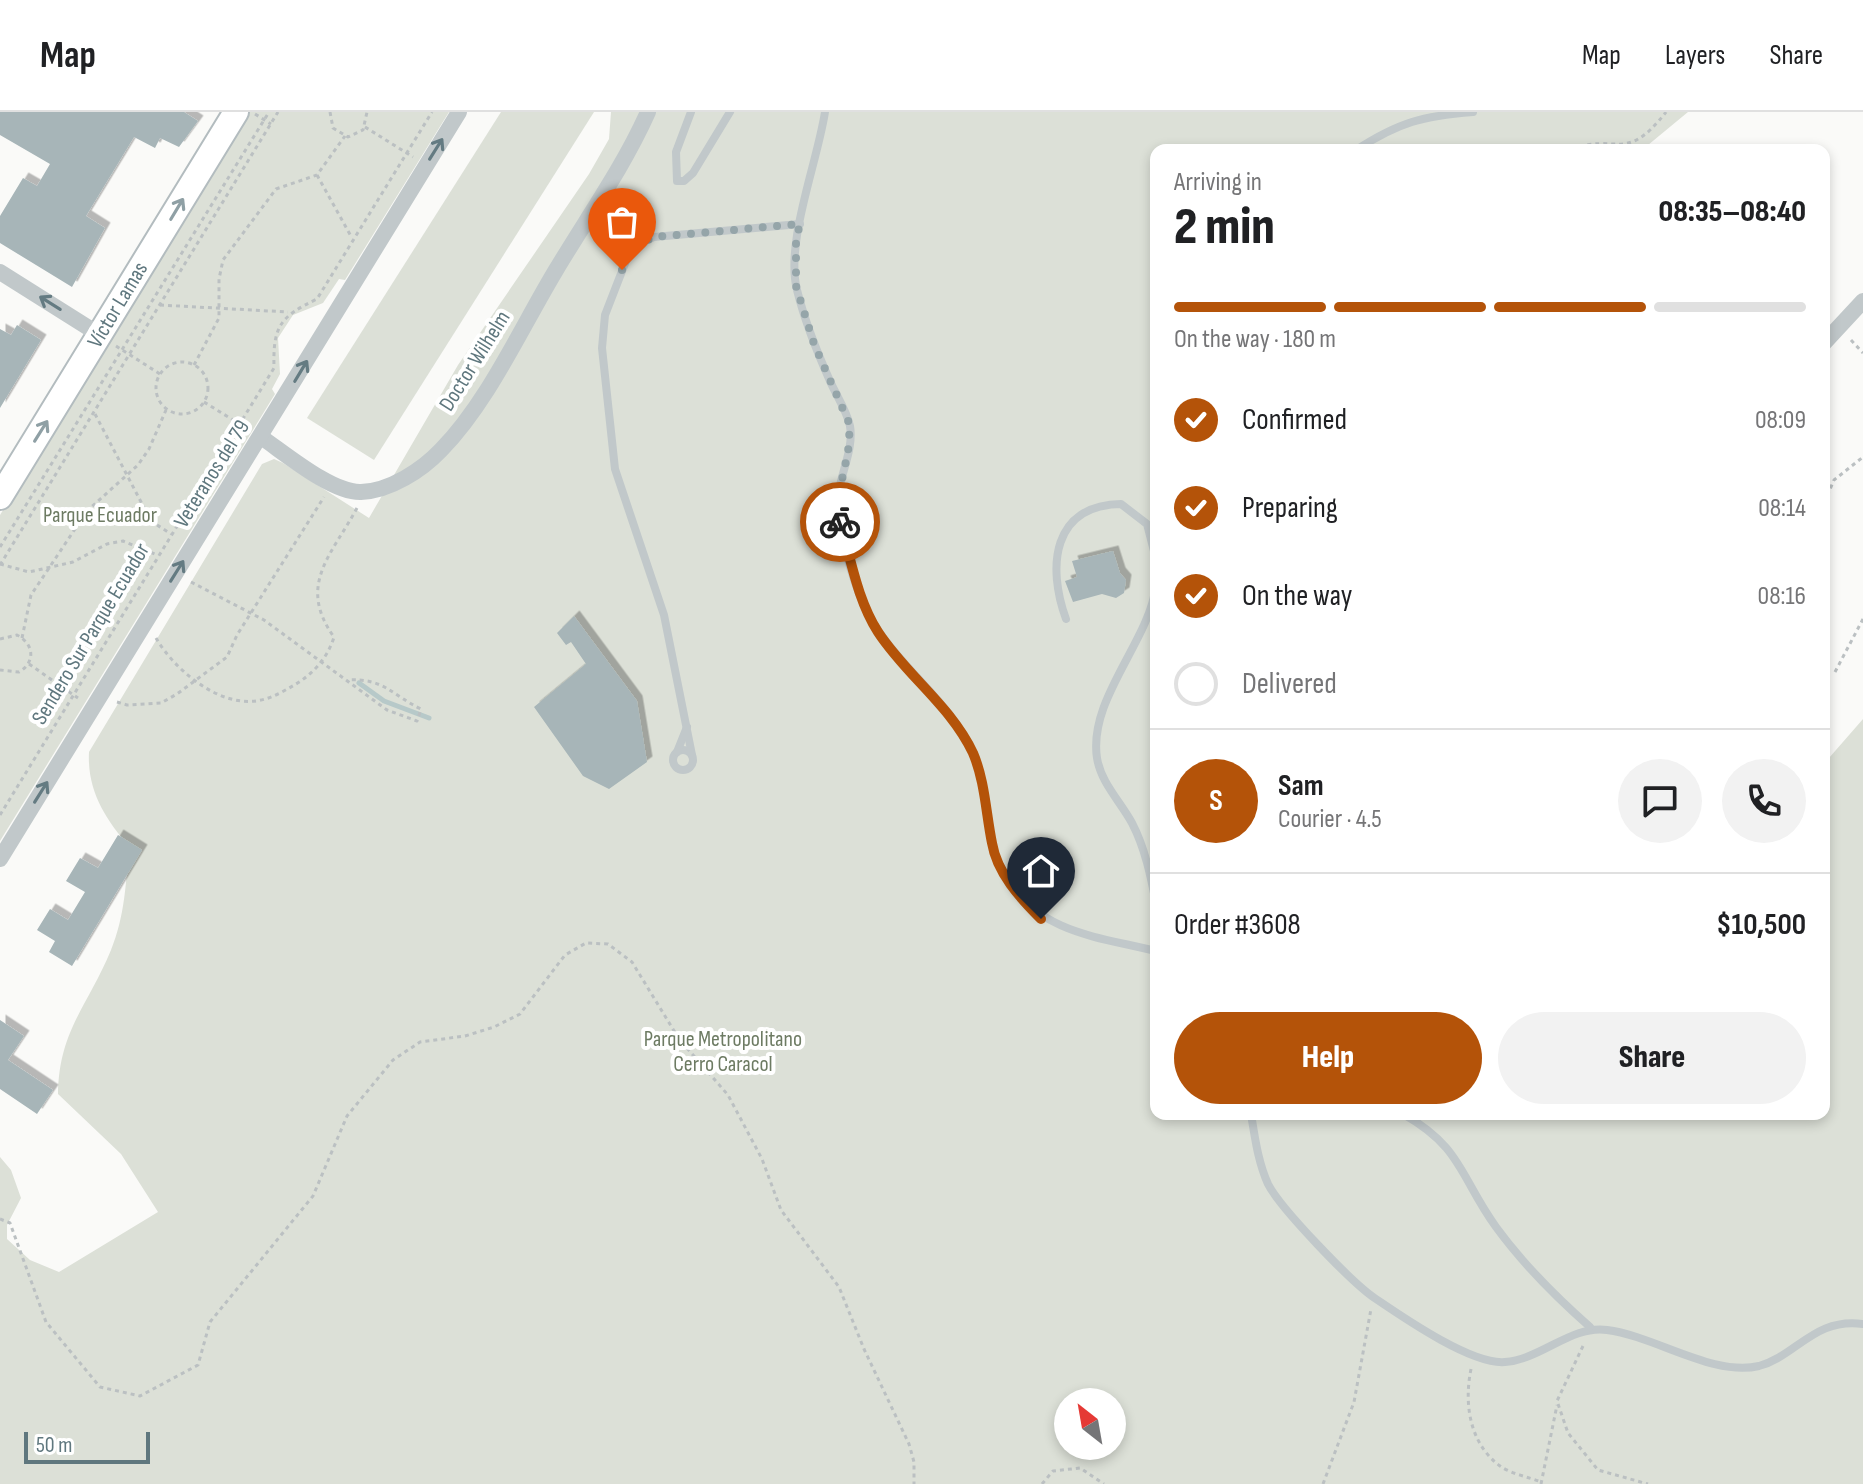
<!DOCTYPE html>
<html lang="en">
<head>
<meta charset="utf-8">
<style>
	:root { --surface:#fff; --page:#f2f2f2; --text:#202124; --muted:#757577; --line:#e0e0e0; --accent:#b45309 }
	body { margin:0; font-family:"Sofia Sans Condensed",sans-serif; background:var(--page); color:var(--text); height:100vh; display:flex; flex-direction:column; font-size:30px; white-space:nowrap }
	* { box-sizing:border-box; margin:0 }
	p { font-size:26px; color:var(--muted) }
	.icon { flex:none; width:44px; height:44px; fill:none; stroke:currentColor; stroke-width:2; stroke-linecap:round; stroke-linejoin:round }
	.map { position:relative; flex:1; overflow:hidden }
	.drawer { position:absolute; left:1150px; top:32px; width:680px; height:976px; display:flex; flex-direction:column; background:var(--surface); border-radius:16px; box-shadow:0 4px 12px #0003 }
	.drawer>* { flex:none }
	.needle { width:52px; rotate:329deg }
	.tools { position:absolute; left:1054px; top:1276px; display:grid; gap:16px }
	.tools a { display:grid; place-items:center; width:72px; height:72px; border-radius:50%; background:var(--surface); box-shadow:0 4px 12px #0003; font-size:40px }
	.scale { position:absolute; left:24px; bottom:20px; width:126px; box-sizing:border-box; padding-left:8px; border:4px solid #5f777e; border-top:0; font-size:22px; line-height:28px; white-space:nowrap; color:#5f777e; -webkit-text-stroke:6px #fff; paint-order:stroke }
	.pin { position:absolute; display:grid; place-items:center; width:68px; height:68px; color:#fff; margin:-82px -34px; border-radius:50% 50% 50% 0; rotate:-45deg; box-shadow:0 0 8px #0007 }
	.pin .icon { rotate:45deg }
	.courier { position:absolute; display:grid; place-items:center; width:80px; height:80px; margin:-40px; border:6px solid #b45309; border-radius:50%; background:#fff; color:#222; box-shadow:0 2px 10px #0007 }
	.headline em { font-style:normal; font-weight:800 }
	.headline div { display:flex; flex-direction:column-reverse }
	.headline { display:flex; align-items:center; justify-content:space-between; height:136px; padding:0 24px }
	h1 { font-size:52px; font-weight:800; line-height:60px }
	.bar { display:grid; grid-template-columns:repeat(4,1fr); gap:12px 8px; align-content:center; height:96px; padding:0 24px }
	.bar i { height:10px; border-radius:6px; background:var(--line) }
	.bar .active { background:var(--accent) }
	.bar p { grid-column:span 4 }
	.line { display:flex; align-items:center; gap:20px; padding:0 24px; border-top:2px solid var(--line) }
	.line div { flex:1 }
	.round { display:grid; place-items:center; flex:none; width:84px; height:84px; border-radius:42px; background:var(--page) }
	ol { padding:0 24px; list-style:none }
	li { display:flex; align-items:center; gap:24px; height:88px }
	li p { margin-inline-start:auto }
	li .icon { padding:8px; border-radius:50%; background:var(--accent); color:#fff; stroke-width:4 }
	li:last-child { color:var(--muted) }
	li i { width:44px; height:44px; border:4px solid var(--line); border-radius:50% }
	.action { display:flex; gap:16px; margin-top:auto; padding:16px 24px }
	.action a { flex:1; height:92px; border-radius:48px; background:var(--accent); color:#fff; font-size:32px; font-weight:800; line-height:92px; text-align:center }
	.action a+a { background:var(--page); color:var(--text) }
	header { display:flex; align-items:center; gap:48px; box-sizing:border-box; height:112px; padding:0 40px; background:var(--surface); border-bottom:2px solid var(--line) }
	header strong { font-size:38px }
	nav { display:flex; gap:44px; margin-inline-start:auto; font-size:28px }
	.map>svg:first-child { display:block }
</style>
</head>
<body>
<header>
<strong>Map</strong>
<nav><a>Map</a><a>Layers</a><a>Share</a></nav>
</header>
<div class="map">
<svg width="1863" height="1372" viewBox="0 0 1863 1372">
	<defs>
		<filter id="shadow"><feDropShadow dx="5.5" dy="-5.5" stdDeviation="0" flood-color="#0004"/></filter>
	</defs>
	<rect width="100%" height="100%" fill="#fafaf8"/>
	<g fill="#dce0d7" fill-rule="evenodd">
		<path d="M249 0H449L345 168 339 167 323 191 293 203 278 226 280 262 272 277 275 282 0 729V403Z"/>
		<path d="M501 0H594L374 348 307 306Z"/>
		<path d="M611 0H1688L1642 38H1156V1002H1824V645L1829 646 1863 607V1372H0V1045L11 1058 21 1086 7 1113V1127L30 1148 59 1160 158 1100 121 1042 58 982C59 918 88 894 111 838 125 804 126 770 129 734 105 707 87 678 89 640L262 352 274 347 283 351 369 406 458 253 589 62 609 27ZM1068 1290H1112V1334H1068Z"/>
	</g>
	<g fill="none" stroke-linecap="round" stroke-linejoin="round">
		<path stroke="#b7c9c9" stroke-width="5" d="M359 571 384 589 429 606"/>
	</g>
	<g fill="#a7b5b8" filter="url(#shadow)">
		<path d="M0 0H184L198 9 179 35 160 26 155 36 134 25 86 104 105 116 72 175 0 131V104L23 66 37 74 50 52 0 23Z"/>
		<path d="M17 213 41 228 0 296V217L11 223Z"/>
		<path d="M1113 439 1120 461 1126 468 1124 481 1116 486 1102 482 1073 490 1065 469 1077 465 1072 449Z"/>
		<path d="M574 504 637 589 647 650 609 677 583 664 534 595 586 552 571 530 566 533 557 521Z"/>
		<path d="M118 723 142 738 72 854 49 840 55 829 37 818 50 797 68 808 85 780 66 769 80 746 98 756Z"/>
		<path d="M0 908 24 924 8 948 53 978 37 1002 0 977Z"/>
	</g>
	<g fill="none" stroke-linecap="round" stroke-linejoin="round">
		<g stroke="#b3bcbf" stroke-width="28">
			<path id="secondary" d="M0 385 236 0"/>
		</g>
		<g stroke="#bbc0c2" stroke-width="3" stroke-dasharray="4 4" stroke-linecap="butt">
			<path d="M330 0 333 16 348 25 363 18 367 0"/>
			<path d="M255 2 271 12"/>
			<path d="M365 15 413 45"/>
			<path d="M1572 38C1616 19 1624 54 1666 0"/>
			<path d="M317 63 352 126"/>
			<path d="M160 193 288 200"/>
			<path d="M1851 228 1863 241"/>
			<path d="M116 234 160 262"/>
			<circle cx="182" cy="276" r="26"/>
			<path d="M194 253 219 206V167L223 148 276 77 317 63 345 24"/>
			<path d="M204 290 238 311"/>
			<path d="M95 302 151 409 171 422"/>
			<path d="M1824 391 1834 368 1863 345"/>
			<path d="M0 435 269 0"/>
			<path d="M0 452 29 460 73 450 107 432 123 429 157 443"/>
			<path d="M0 453 278 0"/>
			<path d="M191 470 264 508 387 598 417 609 421 597C392 583 384 566 348 568"/>
			<path d="M22 526 31 483 87 399 138 353 149 337 166 298"/>
			<path d="M156 526C174 557 217 594 256 589 271 587 284 579 296 572 314 561 328 545 334 525 296 472 333 442 358 394"/>
			<path d="M0 527 17 523C34 532 36 550 19 560L0 558"/>
			<path d="M29 552 78 586"/>
			<path d="M1835 560 1863 507"/>
			<path d="M117 590 127 593 161 591 177 582 227 545 237 523 324 385"/>
			<path d="M0 703 274 256C273 215 279 205 317 187L432 0"/>
			<path d="M0 1107 10 1111 46 1210 100 1275 140 1284 198 1253 210 1210 313 1084 347 1004 393 948 420 930 465 924 494 915 520 902 565 843 586 831 608 832 632 850 679 927 728 983 762 1047 781 1098 839 1175 864 1237 909 1332 914 1350V1372"/>
			<path d="M1583 1234 1557 1289 1568 1321 1598 1358 1648 1372"/>
			<path d="M1471 1257C1464 1291 1469 1331 1500 1354 1511 1362 1529 1365 1541 1370"/>
			<path d="M1042 1372 1053 1359 1080 1356 1104 1372"/>
			<path d="M1323 1372 1354 1290 1371 1197"/>
			<path d="M1541 1372 1557 1293"/>
		</g>
		<g stroke="#c1c8ca" stroke-width="8">
			<path d="M691 0 676 40 677 69H684L693 61 730 0"/>
			<path d="M825 0C817 52 785 130 797 178 805 210 817 240 830 269 836 283 847 299 850 314 854 338 840 362 838 385 836 411 852 467 863 491 888 549 949 584 973 642 985 670 987 702 992 731 994 744 1002 758 1009 769 1042 822 1100 825 1156 839"/>
			<path d="M1356 38C1399 10 1423 4 1473 0"/>
			<path d="M1156 474C1149 530 1088 587 1097 646 1101 671 1120 689 1132 711 1145 736 1151 765 1156 792"/>
			<path d="M1066 507C1047 455 1052 393 1121 392L1147 412 1156 447"/>
			<circle cx="683" cy="648" r="10"/>
			<path d="M677 640 687 615"/>
			<path d="M692 643 664 503 615 357 602 236 605 203 631 136 654 125 800 112"/>
			<path d="M1251 1002C1255 1026 1258 1050 1268 1072 1280 1096 1353 1172 1376 1187 1404 1206 1472 1253 1505 1250 1542 1247 1571 1213 1607 1218 1655 1224 1713 1265 1759 1254 1796 1244 1815 1205 1863 1212"/>
			<path d="M1403 1002C1462 1035 1460 1065 1496 1115 1523 1152 1556 1185 1590 1215"/>
		</g>
		<g stroke="#c1c8ca" stroke-width="16">
			<path d="M0 160 100 223"/>
			<path d="M1824 231 1863 189"/>
			<path d="M261 325C286 342 332 381 361 380 390 379 422 358 441 338 488 290 521 216 556 158 587 106 623 56 648 0"/>
			<path d="M0 747 459 0"/>
		</g>
		<use href="#secondary" stroke="#fff" stroke-width="24"/>
	</g>
	<defs><path id="oneway-shaft" d="M-6 0H5M1.5-3L5.5 0L1.5 3" fill="none" stroke-width="1.6" stroke-linecap="round" stroke-linejoin="round" transform="scale(2)"/></defs>
	<g stroke="#647b82">
		<use href="#oneway-shaft" transform="translate(436 37) rotate(-58)"/>
		<use href="#oneway-shaft" transform="translate(50 191) rotate(-148)"/>
		<use href="#oneway-shaft" transform="translate(301 259) rotate(-59)"/>
		<use href="#oneway-shaft" transform="translate(177 459) rotate(-58)"/>
		<use href="#oneway-shaft" transform="translate(41 680) rotate(-58)"/>
	</g>
	<g stroke="#8fa0a5">
		<use href="#oneway-shaft" transform="translate(177 97) rotate(-59)"/>
		<use href="#oneway-shaft" transform="translate(41 319) rotate(-58)"/>
	</g>
	<g fill="none" stroke-linecap="round" stroke-linejoin="round">
		<path stroke="#95a5a9" stroke-width="8" stroke-dasharray="0 14.4" d="M622 158 631 136 654 125 800 112 796 128V174L814 232 850 313 848 340 838 386 840 410"/>
		<path stroke="#b45309" stroke-width="10" d="M840 410C851 447 857 487 878 520 906 563 951 594 973 641 985 669 986 702 992 731 997 761 1020 786 1041 807"/>
	</g>
	<g text-anchor="middle" dominant-baseline="central" stroke-width="8" stroke-linejoin="round" paint-order="stroke">
		<g font-size="22" fill="#5f777e" stroke="#fff">
			<text transform="translate(118 193) rotate(-59)">Víctor Lamas</text>
			<text transform="translate(475 249) rotate(-58)">Doctor Wilhelm</text>
			<text transform="translate(212 362) rotate(-58)">Veteranos del 79</text>
			<text transform="translate(91 522) rotate(-59)">Sendero Sur Parque Ecuador</text>
		</g>
		<g font-size="22" fill="#6d7b63" stroke="#fff">
			<text x="100" y="403">Parque Ecuador</text>
			<text x="723" y="927">Parque Metropolitano<tspan x="723" dy="25">Cerro Caracol</tspan></text>
		</g>
	</g>
</svg>
<div class="tools">
<a><svg class="needle" viewBox="-14 -14 28 28"><path d="M0-13l5 13h-10z" fill="#e53935"/><path d="M0 13l5-13h-10z" fill="#757577"/></svg></a>
</div>
<div class="scale">50 m</div>
<div class="pin" style="left:622px;top:158px;background:#ea580c"><svg class="icon" aria-label="bag" viewBox="0 0 24 24"><path d="M5 8h14l-1 12H6zM9 8a3 3 0 0 1 6 0"/></svg></div>
<div class="pin" style="left:1041px;top:807px;background:#1f2937"><svg class="icon" aria-label="home" viewBox="0 0 24 24"><path d="M3 11l9-7 9 7M6 9v11h12V9"/></svg></div>
<div class="courier" style="left:840px;top:410px"><svg class="icon" aria-label="bike" viewBox="0 0 24 24"><circle cx="6" cy="16" r="4"/><circle cx="18" cy="16" r="4"/><path d="M6 16l4-8h5l3 8M10 8l3 8H6M13 5h3"/></svg></div>
<section class="drawer">
<div class="headline"><div><h1>2 min</h1><p>Arriving in</p></div><em>08:35–08:40</em></div>
<div class="bar"><i class="active"></i><i class="active"></i><i class="active"></i><i></i><p>On the way · 180 m</p></div>
<ol>
<li><svg class="icon" aria-label="check" viewBox="0 0 24 24"><path d="M5 12l5 5 9-10"/></svg>Confirmed<p>08:09</p></li>
<li><svg class="icon" aria-label="check" viewBox="0 0 24 24"><path d="M5 12l5 5 9-10"/></svg>Preparing<p>08:14</p></li>
<li><svg class="icon" aria-label="check" viewBox="0 0 24 24"><path d="M5 12l5 5 9-10"/></svg>On the way<p>08:16</p></li>
<li><i></i>Delivered</li>
</ol>
<div class="line" style="height:144px"><b class="round" style="background:var(--accent);color:#fff">S</b><div><b>Sam</b><p>Courier · 4.5</p></div><a class="round"><svg class="icon" aria-label="chat" viewBox="0 0 24 24"><path d="M4 5h16v11H9l-5 4z"/></svg></a><a class="round"><svg class="icon" aria-label="phone" viewBox="0 0 24 24"><path d="M5 4h4l2 5-3 2q2 4 5 5l2-3 5 2v4C11 20 4 13 5 4z"/></svg></a></div>
<div class="line" style="height:104px"><div>Order #3608</div><b>$10,500</b></div>
<div class="action"><a>Help</a><a>Share</a></div>
</section>
</div>
</body>
</html>
